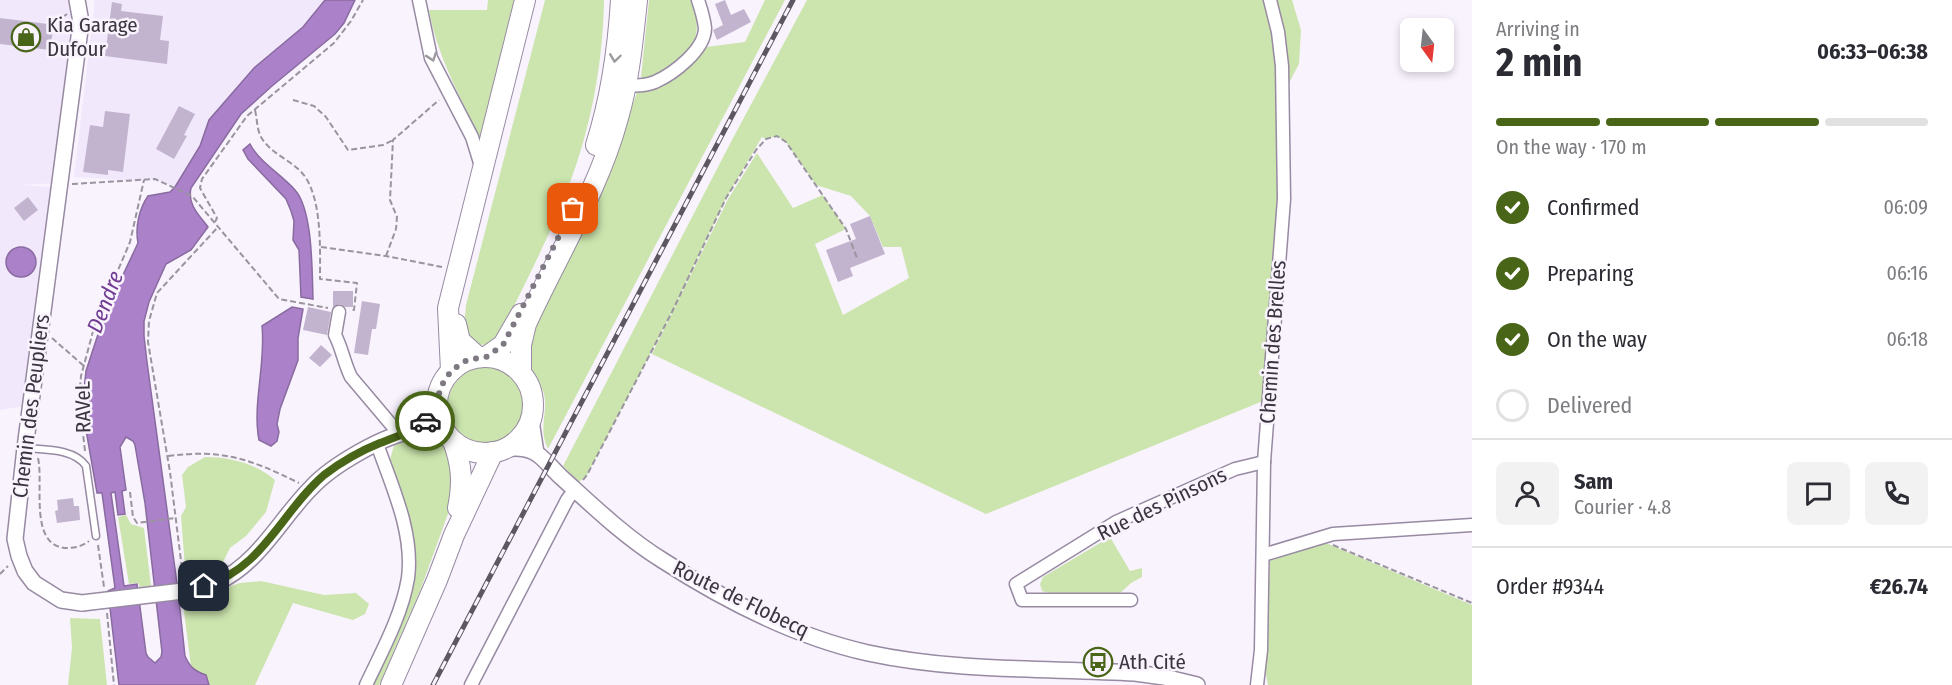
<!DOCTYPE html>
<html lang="en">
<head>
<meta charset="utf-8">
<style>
	:root { --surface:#fff; --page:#f2f2f3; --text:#2b2b33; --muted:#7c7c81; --line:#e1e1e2; --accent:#496517 }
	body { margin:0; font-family:"Fira Sans Condensed",sans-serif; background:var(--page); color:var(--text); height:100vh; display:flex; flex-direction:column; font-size:22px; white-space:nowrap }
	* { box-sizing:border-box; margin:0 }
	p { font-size:20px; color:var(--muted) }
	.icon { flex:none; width:33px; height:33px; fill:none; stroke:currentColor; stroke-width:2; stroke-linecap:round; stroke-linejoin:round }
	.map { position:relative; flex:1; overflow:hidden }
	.sheet { display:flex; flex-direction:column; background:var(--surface); width:480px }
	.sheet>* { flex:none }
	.needle { width:39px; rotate:165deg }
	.buttons { position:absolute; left:1400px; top:18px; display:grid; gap:12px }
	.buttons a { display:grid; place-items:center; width:54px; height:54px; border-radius:9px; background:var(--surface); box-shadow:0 3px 9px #0003; font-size:30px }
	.pin { position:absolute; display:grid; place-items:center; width:51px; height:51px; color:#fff; margin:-26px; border-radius:12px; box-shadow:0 3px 9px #0006 }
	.courier { position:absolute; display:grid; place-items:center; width:60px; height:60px; margin:-30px; border:4px solid #496517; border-radius:50%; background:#fff; color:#222; box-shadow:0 2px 8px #0007 }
	.summary em { font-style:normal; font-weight:700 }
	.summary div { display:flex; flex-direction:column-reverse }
	.summary { display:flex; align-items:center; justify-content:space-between; height:102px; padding:0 24px }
	h1 { font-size:39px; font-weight:700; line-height:45px }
	.bar { display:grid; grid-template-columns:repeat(4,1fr); gap:9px 6px; align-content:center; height:72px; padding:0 24px }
	.bar i { height:8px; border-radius:4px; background:var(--line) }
	.bar .current { background:var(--accent) }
	.bar p { grid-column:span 4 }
	.line { display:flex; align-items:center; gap:15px; padding:0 24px; border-top:2px solid var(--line) }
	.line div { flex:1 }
	.round { display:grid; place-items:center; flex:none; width:63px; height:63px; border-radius:9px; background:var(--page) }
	ol { padding:0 24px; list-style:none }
	li { display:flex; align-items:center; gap:18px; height:66px }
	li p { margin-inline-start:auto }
	li .icon { padding:6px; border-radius:50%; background:var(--accent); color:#fff; stroke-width:4 }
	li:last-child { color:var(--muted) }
	li i { width:33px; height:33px; border:3px solid var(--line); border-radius:50% }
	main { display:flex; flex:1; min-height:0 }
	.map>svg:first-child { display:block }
</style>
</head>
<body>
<main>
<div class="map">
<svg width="1472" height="685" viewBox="0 0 1472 685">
	<rect width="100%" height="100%" fill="#f9f3fe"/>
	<g fill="#f2e8fc">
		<path d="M0 0H77L60 183 19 185 51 187 25 406 0 410Z"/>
		<path d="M95 0H325L303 27 254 68 209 120 202 142 175 187 155 179 141 181 74 177Z"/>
	</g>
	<g fill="#cce5ae">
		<path d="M488 0H515L480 138C460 96 437 56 429 10H487Z"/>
		<path d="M545 0H604C603 63 591 128 568 188 553 227 534 266 515 304 510 314 506 329 499 337 493 344 483 347 474 343 462 336 465 317 466 305Z"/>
		<path d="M649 0H693C706 48 685 60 646 80L641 77Z"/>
		<path d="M765 0H785L548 449C539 431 546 418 545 400 544 388 537 380 532 370 526 354 532 335 536 320L612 166 637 92 656 85 706 47 745 42Z"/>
		<path d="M807 0H1292L1301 30 1299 64 1282 96 1279 196 1263 401 986 514 652 354 728 199 757 153 793 208 823 195 846 229 815 244 843 315 909 278 901 247H883L870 216 851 196 816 185 786 142 777 136 766 139 762 137 726 198 672 312 587 475 579 482 563 466 733 138Z"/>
		<circle cx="486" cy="405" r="38"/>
		<path d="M421 436 435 438 446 448 454 472 449 511 420 591 379 685H370C385 651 414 600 415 564 416 528 400 493 390 460L394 445Z"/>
		<path d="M205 457C230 457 255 463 275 480L266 512 246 536 230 548 219 570 186 580 181 516 186 507 182 475 188 467Z"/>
		<path d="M126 515 131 524 144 528 151 586 140 587 138 583 129 584 118 517Z"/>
		<path d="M1110 537 1130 571 1142 568V577L1131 583 1118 595 1052 594 1042 591 1040 584 1043 577Z"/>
		<path d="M1319 540 1472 605V685H1268L1265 670 1270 561Z"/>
		<path d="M261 581 324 595 356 593 369 604 365 614 353 620 293 603 255 685H209L206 675 196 672 191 667 183 603 240 583Z"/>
		<path d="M70 618 100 619 107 685H68L72 648Z"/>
	</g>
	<g fill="#ab82c9" stroke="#896ba0" stroke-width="1.5" fill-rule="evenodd">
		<path d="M325 0H355L344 23 335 34 272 86 241 114 191 188C187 204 199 215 208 227L191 250 166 264 149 302 144 321V336L147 362 178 591 185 656C190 667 194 671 206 675L209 685H119L108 591 115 588 102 493H97L82 407 86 371 105 313 138 243C135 227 139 209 148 196L170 192 175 187 200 146 209 120 254 68 303 27ZM126 437 133 441 135 445 145 503 162 652 161 657 155 663 148 657 146 653 137 584 124 586 111 493 115 492 118 515 125 514 122 491 126 490 120 447Z"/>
		<path d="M250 144C260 163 281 174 295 190 313 210 312 272 313 299L301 297 299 250 293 240 294 221 291 211 286 199 248 159 243 150Z"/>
		<circle cx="21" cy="262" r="15"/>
		<path d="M292 307 303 309 298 338V360L280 409 277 424 279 432 277 441 271 446 259 440C252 405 266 364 262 326Z"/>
	</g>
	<g fill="#c2b4ce">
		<path d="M725 0 731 15 744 9 751 22 717 40 713 30 723 25 715 4Z"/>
		<path d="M112 2 122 4 121 11 163 16 160 40 169 41 167 64 105 56Z"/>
		<path d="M0 18 48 24 53 30 50 50 0 44Z"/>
		<path d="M179 106 195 114 184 135 187 136 174 159 156 149Z"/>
		<path d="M105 111 130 114 123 172 108 170V175L83 172 90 125 103 127Z"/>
		<path d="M28 197 38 210 24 221 14 208Z"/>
		<path d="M870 216 885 254 850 268 853 276 838 282 826 250 856 239 850 224Z"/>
		<path d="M333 291H353V307H345L340 304 333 307Z"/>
		<path d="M362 301 380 304 376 329H372L368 355 354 353Z"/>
		<path d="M308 307 331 312 327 335 303 330Z"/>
		<path d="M321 345 332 355 320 367 309 358Z"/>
		<path d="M73 498 74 506H79L80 520 57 523 55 511 58 510 57 500Z"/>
	</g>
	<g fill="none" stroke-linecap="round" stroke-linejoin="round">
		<g stroke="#978aa2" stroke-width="9">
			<path id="service" d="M25 448C44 450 74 448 86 466L96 536"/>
		</g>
		<g stroke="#978aa2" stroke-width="15">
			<g id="minor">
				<path d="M419 0 431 58 472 137 481 166"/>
				<path d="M626 85C636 86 645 86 655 82 673 74 705 50 705 28 704 19 701 9 698 0"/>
				<path d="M339 312 335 335C342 348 344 363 351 377L400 435"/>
				<path d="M1263 555 1333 534 1472 525"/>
				<path d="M1131 600H1022L1016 584 1116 522 1235 469 1264 462"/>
				<path d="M366 685C382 651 402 615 408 578 414 533 392 486 377 444"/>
				<path d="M471 685 567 500 575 489"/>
				<path d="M1257 685 1261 650 1264 462 1284 199 1282 66 1278 32 1270 0"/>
			</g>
		</g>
		<g stroke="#978aa2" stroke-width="18">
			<g id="tertiary">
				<path d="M77 0 81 22 25 448 15 539 19 556 25 571 34 583 61 600 82 603"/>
				<path d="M531 421 536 453"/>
				<path d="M412 431 437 407"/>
				<path d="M504 449C515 447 524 447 534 452 544 457 552 469 561 477 593 506 625 537 662 560 724 600 796 637 868 653 956 672 1046 668 1135 673L1164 677 1197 685"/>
				<path d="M218 582C260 562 280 519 311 488 331 466 385 434 414 431 425 430 435 432 446 433"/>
			</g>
		</g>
		<g stroke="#978aa2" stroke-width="22">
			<g id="trunk">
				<path d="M596 145C611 98 618 49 621 0"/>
				<path d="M456 324 460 341 478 357"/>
				<circle cx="485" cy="405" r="48"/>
				<path d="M486 357 503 345 521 314"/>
				<path d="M451 371 448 308 525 0"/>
				<path d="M521 373V345L526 324C556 258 599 189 618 118 629 80 633 40 637 0"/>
				<path d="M453 441C462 465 463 483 458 508"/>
				<path d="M391 685 437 580 454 535 493 452"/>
			</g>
		</g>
		<g stroke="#9a949f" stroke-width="2" stroke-dasharray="6 3" stroke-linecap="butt">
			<path d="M50 27 67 14"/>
			<path d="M293 100 314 106 326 117 348 150 383 145 393 140"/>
			<path d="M255 110C257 118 257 130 261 137 271 155 295 161 306 178 322 204 320 249 320 279L357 283 354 310H350"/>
			<path d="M72 184 155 179 192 196 279 299 328 308"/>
			<path d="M215 222 217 218 200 188 202 179 247 116 334 43 351 21 363 0"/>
			<path d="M321 247 386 256 442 267"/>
			<path d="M386 256 396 229 397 217 390 200 393 140 439 100"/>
			<path d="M52 338 84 366"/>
			<path d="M85 451 79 399 81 376 95 324 130 242 144 180"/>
			<path d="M168 456C224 449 250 459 299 483"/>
			<path d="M38 458C44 483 28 547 67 548 75 548 83 546 89 541"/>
			<path d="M583 480 587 475 672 312 726 198 756 150 766 139 777 136 786 142 846 229 857 258"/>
			<path d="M130 492 133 517 137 523 176 518"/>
			<path d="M98 545 104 587"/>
			<path d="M1333 545 1472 603"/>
			<path d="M0 574 8 566"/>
			<path d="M183 577 170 472 148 342 149 321 157 293 218 227"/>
			<path d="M107 613 114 685"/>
		</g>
		<use href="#service" stroke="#fff" stroke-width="6"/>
		<use href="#minor" stroke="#fff" stroke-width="12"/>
		<use href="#tertiary" stroke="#fff" stroke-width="15"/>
		<use href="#trunk" stroke="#fff" stroke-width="20"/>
		<g stroke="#5d5762" stroke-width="5">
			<path id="rail" d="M433 685 793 0"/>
		</g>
		<use href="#rail" stroke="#f9f3fe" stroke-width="3" stroke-dasharray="9" stroke-linecap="butt"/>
		<g stroke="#978aa2" stroke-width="18" stroke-linecap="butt">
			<path id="tertiary-bridge" d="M82 603 183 591 218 582"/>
		</g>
		<use href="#tertiary-bridge" stroke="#fff" stroke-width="15"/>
	</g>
	<defs><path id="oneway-chevron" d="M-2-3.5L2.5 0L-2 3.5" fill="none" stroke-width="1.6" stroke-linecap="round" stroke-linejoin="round" transform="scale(1.5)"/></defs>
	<g stroke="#9d9aa0">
		<use href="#oneway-chevron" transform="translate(432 57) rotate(71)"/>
		<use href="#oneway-chevron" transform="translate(615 58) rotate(98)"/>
	</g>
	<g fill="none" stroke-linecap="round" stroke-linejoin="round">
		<path stroke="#7e7882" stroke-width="6" stroke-dasharray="0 10.8" d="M425 421 437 407 440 388 451 371 467 360 486 357 503 345 573 209"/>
		<path stroke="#496517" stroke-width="8" d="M204 586C263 569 281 512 324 475 341 462 360 451 380 443 396 437 411 432 425 421"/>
	</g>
	<defs>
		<g id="shop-ring" transform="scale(1.5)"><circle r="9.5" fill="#f9f3fe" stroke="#496517" stroke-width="1.5"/><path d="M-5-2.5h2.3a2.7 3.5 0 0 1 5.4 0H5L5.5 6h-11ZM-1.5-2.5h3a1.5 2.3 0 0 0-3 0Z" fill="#496517"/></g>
		<g id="bus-ring" transform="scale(1.5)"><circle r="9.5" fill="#f9f3fe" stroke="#496517" stroke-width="1.5"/><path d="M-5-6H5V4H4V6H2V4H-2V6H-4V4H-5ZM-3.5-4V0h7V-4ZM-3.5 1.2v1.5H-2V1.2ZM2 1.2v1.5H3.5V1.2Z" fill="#496517"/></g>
	</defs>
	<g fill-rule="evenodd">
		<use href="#shop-ring" x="26" y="37"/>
		<use href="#bus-ring" x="1098" y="662"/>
	</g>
	<g text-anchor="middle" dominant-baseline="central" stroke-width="5" stroke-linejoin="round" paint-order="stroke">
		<g font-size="21" fill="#3b3540" stroke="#f9f3fe" text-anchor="start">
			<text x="47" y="25">Kia Garage<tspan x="47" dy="24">Dufour</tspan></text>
			<text x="1119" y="662">Ath Cité</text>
		</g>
		<g font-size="21" fill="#3b3540" stroke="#f9f3fe">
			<text transform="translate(1273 342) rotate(-86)">Chemin des Brelles</text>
			<text transform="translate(31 406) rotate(-83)">Chemin des Peupliers</text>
			<text transform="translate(83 407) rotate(-91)">RAVeL</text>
			<text transform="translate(1162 504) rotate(-26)">Rue des Pinsons</text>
			<text transform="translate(741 599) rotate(26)">Route de Flobecq</text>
		</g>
		<g font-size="22" font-style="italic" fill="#6f3c91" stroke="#f9f3fe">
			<text transform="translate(105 302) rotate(-69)">Dendre</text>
		</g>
	</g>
</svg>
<div class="buttons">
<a><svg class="needle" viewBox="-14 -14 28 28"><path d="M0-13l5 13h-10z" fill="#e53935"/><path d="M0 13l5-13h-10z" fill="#7c7c81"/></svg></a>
</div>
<div class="pin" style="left:573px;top:209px;background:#ea580c"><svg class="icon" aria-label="bag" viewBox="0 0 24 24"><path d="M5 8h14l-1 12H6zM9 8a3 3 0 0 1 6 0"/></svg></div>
<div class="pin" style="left:204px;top:586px;background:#1f2937"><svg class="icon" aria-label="home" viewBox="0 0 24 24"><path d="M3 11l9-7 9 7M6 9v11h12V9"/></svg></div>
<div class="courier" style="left:425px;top:421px"><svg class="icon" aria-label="car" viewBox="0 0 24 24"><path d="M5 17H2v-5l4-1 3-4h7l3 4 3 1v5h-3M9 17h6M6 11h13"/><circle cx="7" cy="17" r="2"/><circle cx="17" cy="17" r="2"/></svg></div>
</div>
<section class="sheet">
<div class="summary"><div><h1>2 min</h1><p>Arriving in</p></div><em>06:33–06:38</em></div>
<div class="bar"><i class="current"></i><i class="current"></i><i class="current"></i><i></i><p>On the way · 170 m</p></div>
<ol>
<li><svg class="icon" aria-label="check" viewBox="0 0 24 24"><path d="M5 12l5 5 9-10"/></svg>Confirmed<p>06:09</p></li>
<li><svg class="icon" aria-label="check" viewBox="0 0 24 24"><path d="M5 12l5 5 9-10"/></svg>Preparing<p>06:16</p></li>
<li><svg class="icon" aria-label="check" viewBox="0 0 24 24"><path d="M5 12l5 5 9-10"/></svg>On the way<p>06:18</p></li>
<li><i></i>Delivered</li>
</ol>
<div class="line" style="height:108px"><a class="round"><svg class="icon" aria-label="person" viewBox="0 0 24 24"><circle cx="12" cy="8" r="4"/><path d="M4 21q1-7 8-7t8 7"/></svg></a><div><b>Sam</b><p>Courier · 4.8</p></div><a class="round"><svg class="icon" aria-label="chat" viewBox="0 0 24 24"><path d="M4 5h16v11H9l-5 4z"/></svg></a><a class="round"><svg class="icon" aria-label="phone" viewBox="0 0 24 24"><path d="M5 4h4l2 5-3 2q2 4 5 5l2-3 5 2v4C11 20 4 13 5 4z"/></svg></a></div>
<div class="line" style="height:78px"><div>Order #9344</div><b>€26.74</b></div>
</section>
</main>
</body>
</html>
